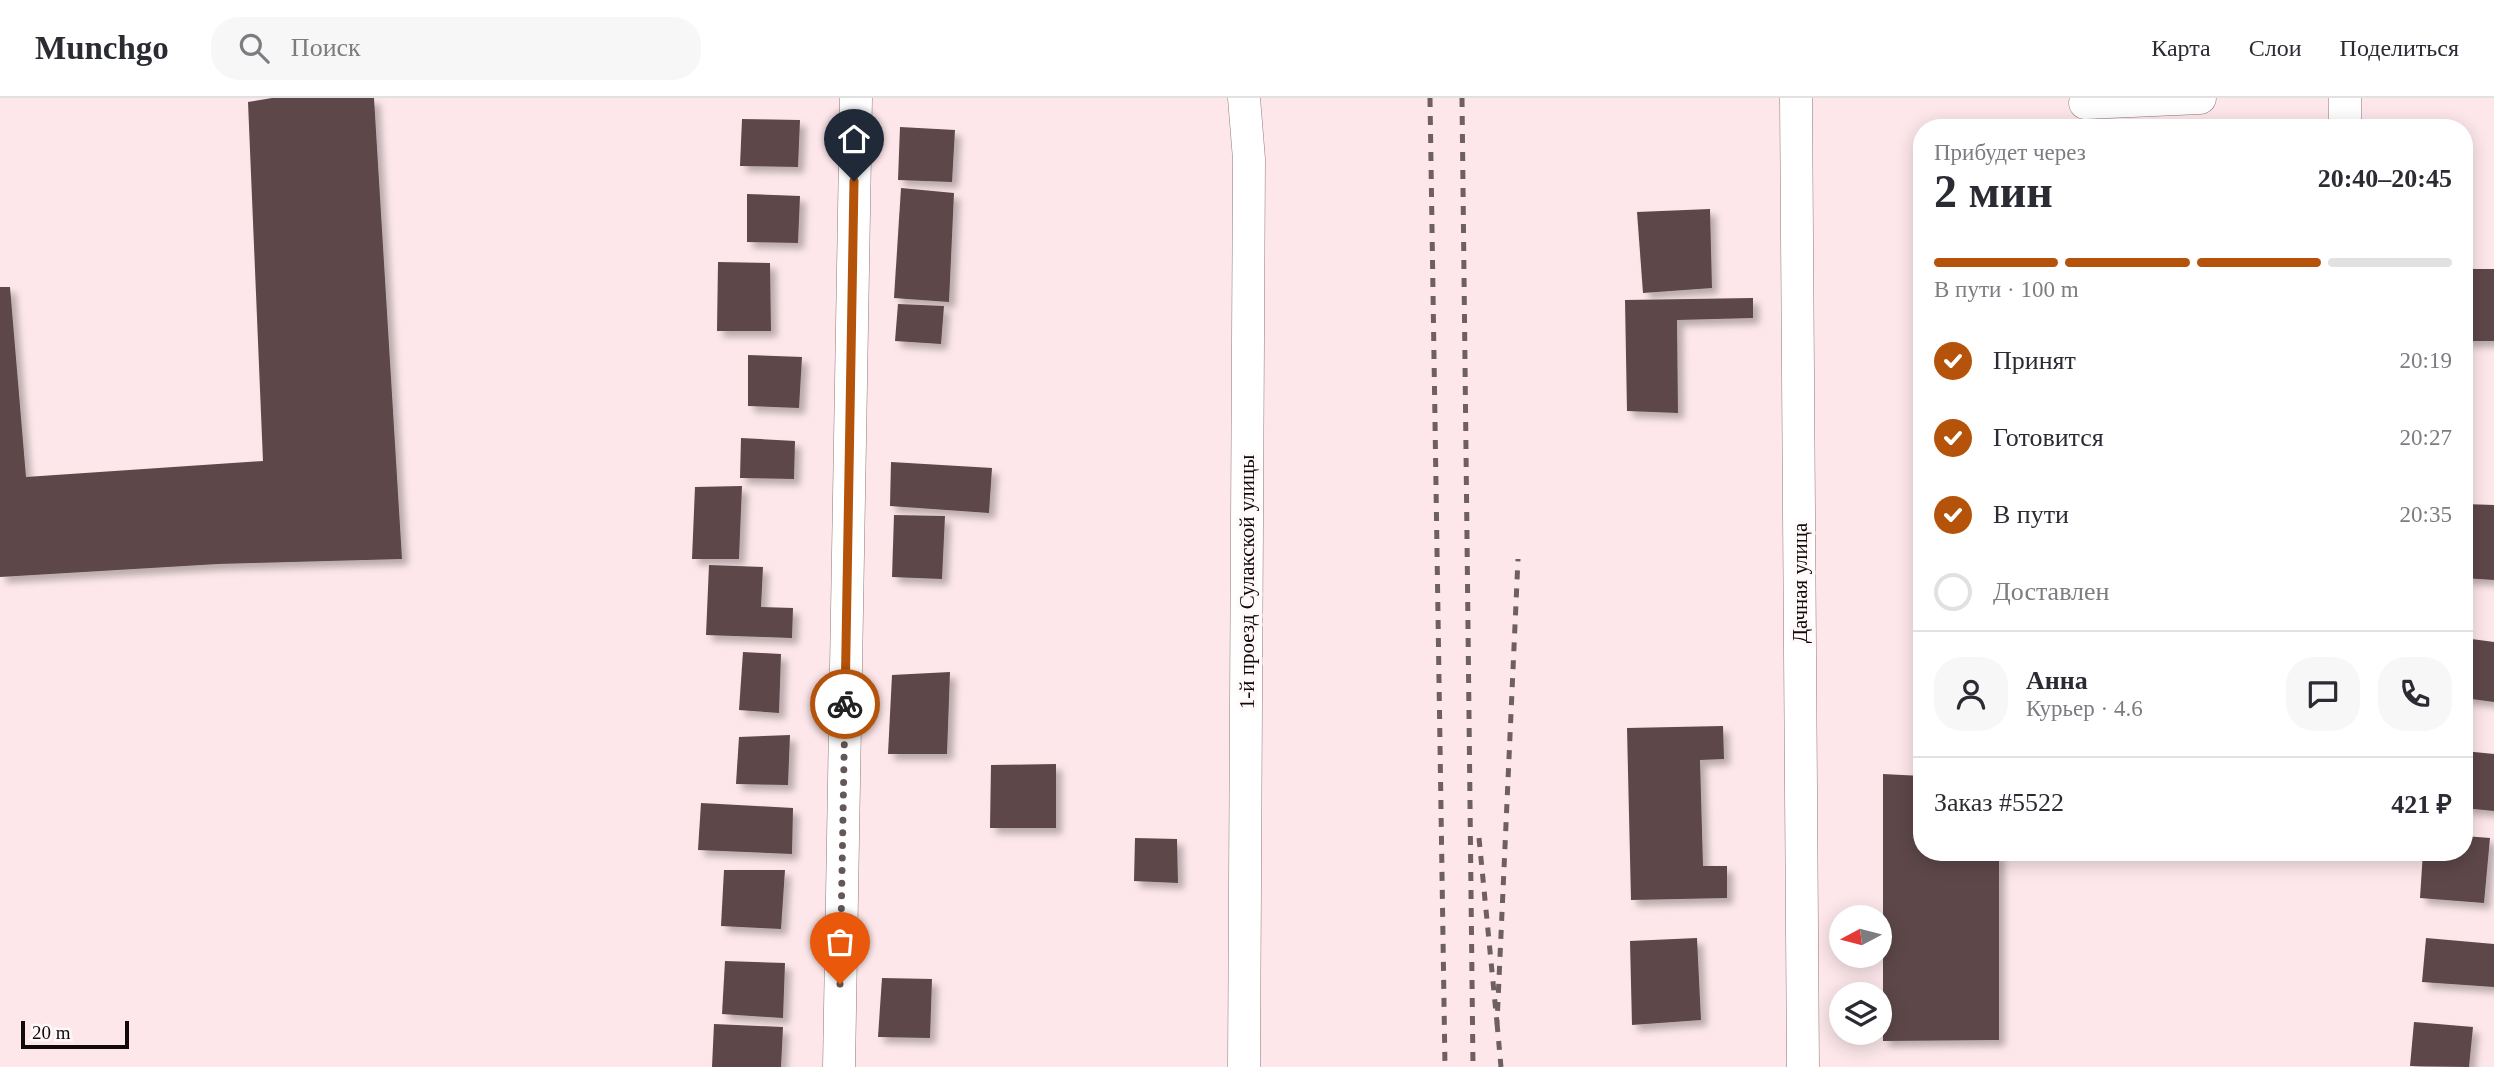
<!DOCTYPE html>
<html lang="ru">
<head>
<meta charset="utf-8">
<style>
	:root { --surface:#fff; --page:#f7f7f7; --text:#2b2b33; --muted:#7c7c81; --line:#e1e1e2; --accent:#b45309 }
	body { margin:0; font-family:"Times New Roman",serif; background:var(--page); color:var(--text); height:100vh; display:flex; flex-direction:column; font-size:26px; white-space:nowrap }
	* { box-sizing:border-box; margin:0 }
	p { font-size:23px; color:var(--muted) }
	.icon { flex:none; width:38px; height:38px; fill:none; stroke:currentColor; stroke-width:2; stroke-linecap:round; stroke-linejoin:round }
	.map { position:relative; flex:1; overflow:hidden }
	.panel { position:absolute; left:1913px; top:21px; width:560px; height:742px; display:flex; flex-direction:column; background:var(--surface); border-radius:28px; box-shadow:0 4px 18px #0003 }
	.panel>* { flex:none }
	.needle { width:46px; rotate:263deg }
	.fabs { position:absolute; left:1829px; top:807px; display:grid; gap:14px }
	.fabs a { display:grid; place-items:center; width:63px; height:63px; border-radius:50%; background:var(--surface); box-shadow:0 4px 18px #0003; font-size:35px }
	.scale { position:absolute; left:21px; bottom:18px; width:108px; box-sizing:border-box; padding-left:7px; border:4px solid #12090a; border-top:0; font-size:19px; line-height:24px; white-space:nowrap; color:#12090a; -webkit-text-stroke:5px #fff9fa; paint-order:stroke }
	.pin { position:absolute; display:grid; place-items:center; width:60px; height:60px; color:#fff; margin:-72px -30px; border-radius:50% 50% 50% 0; rotate:-45deg; box-shadow:0 0 7px #0007 }
	.pin .icon { rotate:45deg }
	.courier { position:absolute; display:grid; place-items:center; width:70px; height:70px; margin:-35px; border:5px solid #b45309; border-radius:50%; background:#fff; color:#222; box-shadow:0 2px 9px #0007 }
	.head em { font-style:normal; font-weight:600 }
	.head div { display:flex; flex-direction:column-reverse }
	.head { display:flex; align-items:center; justify-content:space-between; height:119px; padding:0 21px }
	h1 { font-size:46px; font-weight:600; line-height:52px }
	.bar { display:grid; grid-template-columns:repeat(4,1fr); gap:10px 7px; align-content:center; height:84px; padding:0 21px }
	.bar i { height:9px; border-radius:5px; background:var(--line) }
	.bar .active { background:var(--accent) }
	.bar p { grid-column:span 4 }
	.line { display:flex; align-items:center; gap:18px; padding:0 21px; border-top:2px solid var(--line) }
	.line div { flex:1 }
	.round { display:grid; place-items:center; flex:none; width:74px; height:74px; border-radius:28px; background:var(--page) }
	ol { padding:0 21px; list-style:none }
	li { display:flex; align-items:center; gap:21px; height:77px }
	li p { margin-inline-start:auto }
	li .icon { padding:7px; border-radius:50%; background:var(--accent); color:#fff; stroke-width:4 }
	li:last-child { color:var(--muted) }
	li i { width:38px; height:38px; border:4px solid var(--line); border-radius:50% }
	header { display:flex; align-items:center; gap:42px; box-sizing:border-box; height:98px; padding:0 35px; background:var(--surface); border-bottom:2px solid var(--line) }
	header strong { font-size:33px }
	nav { display:flex; gap:38px; margin-inline-start:auto; font-size:24px }
	.search { width:490px; height:63px; background:var(--page); display:flex; align-items:center; gap:18px; box-sizing:border-box; padding:0 24px; border-radius:28px; color:var(--muted); font-size:26px }
	.map>svg:first-child { display:block }
</style>
</head>
<body>
<header>
<strong>Munchgo</strong>
<div class="search"><svg class="icon" aria-label="search" viewBox="0 0 24 24"><circle cx="10" cy="10" r="6"/><path d="M15 15l6 6"/></svg>Поиск</div>
<nav><a>Карта</a><a>Слои</a><a>Поделиться</a></nav>
</header>
<div class="map">
<svg width="2494" height="969" viewBox="0 0 2494 969">
	<defs>
		<filter id="shadow"><feDropShadow dx="6" dy="6" stdDeviation="3.5" flood-color="#0004"/></filter>
	</defs>
	<rect width="100%" height="100%" fill="#fde7ea"/>
	<g fill="#5d474a" filter="url(#shadow)">
		<path d="M272 0H374L402 461 218 466 0 479V189H10L26 379 263 363 248 4Z"/>
		<path d="M742 21 800 22 798 69 740 68Z"/>
		<path d="M900 29 955 32 952 84 898 82Z"/>
		<path d="M901 90 954 95 949 204 894 200Z"/>
		<path d="M747 96 800 98 798 145 747 144Z"/>
		<path d="M1710 111 1712 190 1643 195 1637 114Z"/>
		<path d="M718 164 770 165 771 233H717Z"/>
		<rect x="2464" y="171" width="30" height="72"/>
		<path d="M1753 200V220L1677 222 1678 315 1627 313 1625 202Z"/>
		<path d="M898 206 944 208 941 246 895 243Z"/>
		<path d="M748 257 802 259 799 310 748 308Z"/>
		<path d="M741 340 795 343 794 381 740 380Z"/>
		<path d="M891 364 992 370 989 415 890 408Z"/>
		<path d="M742 388 739 461H692L695 389Z"/>
		<path d="M2464 406 2494 407V482L2464 480Z"/>
		<path d="M894 417 945 418 942 481 892 479Z"/>
		<path d="M709 467 763 469 761 509 793 510 792 540 706 537Z"/>
		<path d="M2464 540 2494 544V604L2464 600Z"/>
		<path d="M743 554 781 556 779 615 739 612Z"/>
		<path d="M950 574 947 656H888L892 577Z"/>
		<path d="M1723 628 1724 661 1700 662 1703 768H1727V800L1631 802 1627 630Z"/>
		<path d="M790 637 788 687 736 686 739 639Z"/>
		<path d="M2464 653 2494 656V713L2464 710Z"/>
		<path d="M1056 666V730H990L991 667Z"/>
		<path d="M1883 676 1922 678V754H1999V942L1883 943Z"/>
		<path d="M701 705 793 710 792 756 698 752Z"/>
		<path d="M2464 738 2490 740 2484 805 2420 800 2423 754H2464Z"/>
		<path d="M1135 740 1177 741 1178 785 1134 783Z"/>
		<path d="M724 772H785L781 831 721 828Z"/>
		<path d="M1697 840 1701 922 1632 927 1630 843Z"/>
		<path d="M2426 840 2494 846V889L2422 884Z"/>
		<path d="M725 863 785 865 783 920 722 916Z"/>
		<path d="M882 880 932 881 930 940 878 939Z"/>
		<path d="M2414 924 2473 929 2469 969 2410 968Z"/>
		<path d="M714 926 783 929 781 969H712Z"/>
	</g>
	<g fill="none" stroke-linecap="round" stroke-linejoin="round">
		<g stroke="#90787b" stroke-width="33">
			<g id="minor">
				<path d="M1244 0 1249 61 1244 969"/>
				<path d="M1796 0 1803 969"/>
				<path d="M2345 0V30"/>
				<path d="M2085 5 2200 0"/>
				<path d="M839 969 856 0"/>
			</g>
		</g>
		<use href="#minor" stroke="#fff" stroke-width="32"/>
		<g stroke="#6e6062" stroke-width="5" stroke-dasharray="9 9" stroke-linecap="butt">
			<path d="M1430 0 1445 969"/>
			<path d="M1462 0 1473 969"/>
			<path d="M1479 740 1497 925 1518 461"/>
			<path d="M1497 925 1501 969"/>
		</g>
	</g>
	<g fill="none" stroke-linecap="round" stroke-linejoin="round">
		<path stroke="#645758" stroke-width="7" stroke-dasharray="0 12.6" d="M840 886 845 606"/>
		<path stroke="#b45309" stroke-width="9" d="M845 606 854 83"/>
	</g>
	<g text-anchor="middle" dominant-baseline="central" stroke-width="7" stroke-linejoin="round" paint-order="stroke">
		<g font-size="21" fill="#12090a" stroke="#fff9fa">
			<text transform="translate(1247 484) rotate(-90)">1-й проезд Сулакской улицы</text>
			<text transform="translate(1800 485) rotate(-90)">Дачная улица</text>
		</g>
	</g>
</svg>
<div class="fabs">
<a><svg class="needle" viewBox="-14 -14 28 28"><path d="M0-13l5 13h-10z" fill="#e53935"/><path d="M0 13l5-13h-10z" fill="#7c7c81"/></svg></a>
<a><svg class="icon" aria-label="layers" viewBox="0 0 24 24"><path d="M12 4l9 5-9 5-9-5zM3 14l9 5 9-5"/></svg></a>
</div>
<div class="scale">20 m</div>
<div class="pin" style="left:840px;top:886px;background:#ea580c"><svg class="icon" aria-label="bag" viewBox="0 0 24 24"><path d="M5 8h14l-1 12H6zM9 8a3 3 0 0 1 6 0"/></svg></div>
<div class="pin" style="left:854px;top:83px;background:#1f2937"><svg class="icon" aria-label="home" viewBox="0 0 24 24"><path d="M3 11l9-7 9 7M6 9v11h12V9"/></svg></div>
<div class="courier" style="left:845px;top:606px"><svg class="icon" aria-label="bike" viewBox="0 0 24 24"><circle cx="6" cy="16" r="4"/><circle cx="18" cy="16" r="4"/><path d="M6 16l4-8h5l3 8M10 8l3 8H6M13 5h3"/></svg></div>
<section class="panel">
<div class="head"><div><h1>2 мин</h1><p>Прибудет через</p></div><em>20:40–20:45</em></div>
<div class="bar"><i class="active"></i><i class="active"></i><i class="active"></i><i></i><p>В пути · 100 m</p></div>
<ol>
<li><svg class="icon" aria-label="check" viewBox="0 0 24 24"><path d="M5 12l5 5 9-10"/></svg>Принят<p>20:19</p></li>
<li><svg class="icon" aria-label="check" viewBox="0 0 24 24"><path d="M5 12l5 5 9-10"/></svg>Готовится<p>20:27</p></li>
<li><svg class="icon" aria-label="check" viewBox="0 0 24 24"><path d="M5 12l5 5 9-10"/></svg>В пути<p>20:35</p></li>
<li><i></i>Доставлен</li>
</ol>
<div class="line" style="height:126px"><a class="round"><svg class="icon" aria-label="person" viewBox="0 0 24 24"><circle cx="12" cy="8" r="4"/><path d="M4 21q1-7 8-7t8 7"/></svg></a><div><b>Анна</b><p>Курьер · 4.6</p></div><a class="round"><svg class="icon" aria-label="chat" viewBox="0 0 24 24"><path d="M4 5h16v11H9l-5 4z"/></svg></a><a class="round"><svg class="icon" aria-label="phone" viewBox="0 0 24 24"><path d="M5 4h4l2 5-3 2q2 4 5 5l2-3 5 2v4C11 20 4 13 5 4z"/></svg></a></div>
<div class="line" style="height:91px"><div>Заказ #5522</div><b>421 ₽</b></div>
</section>
</div>
</body>
</html>
